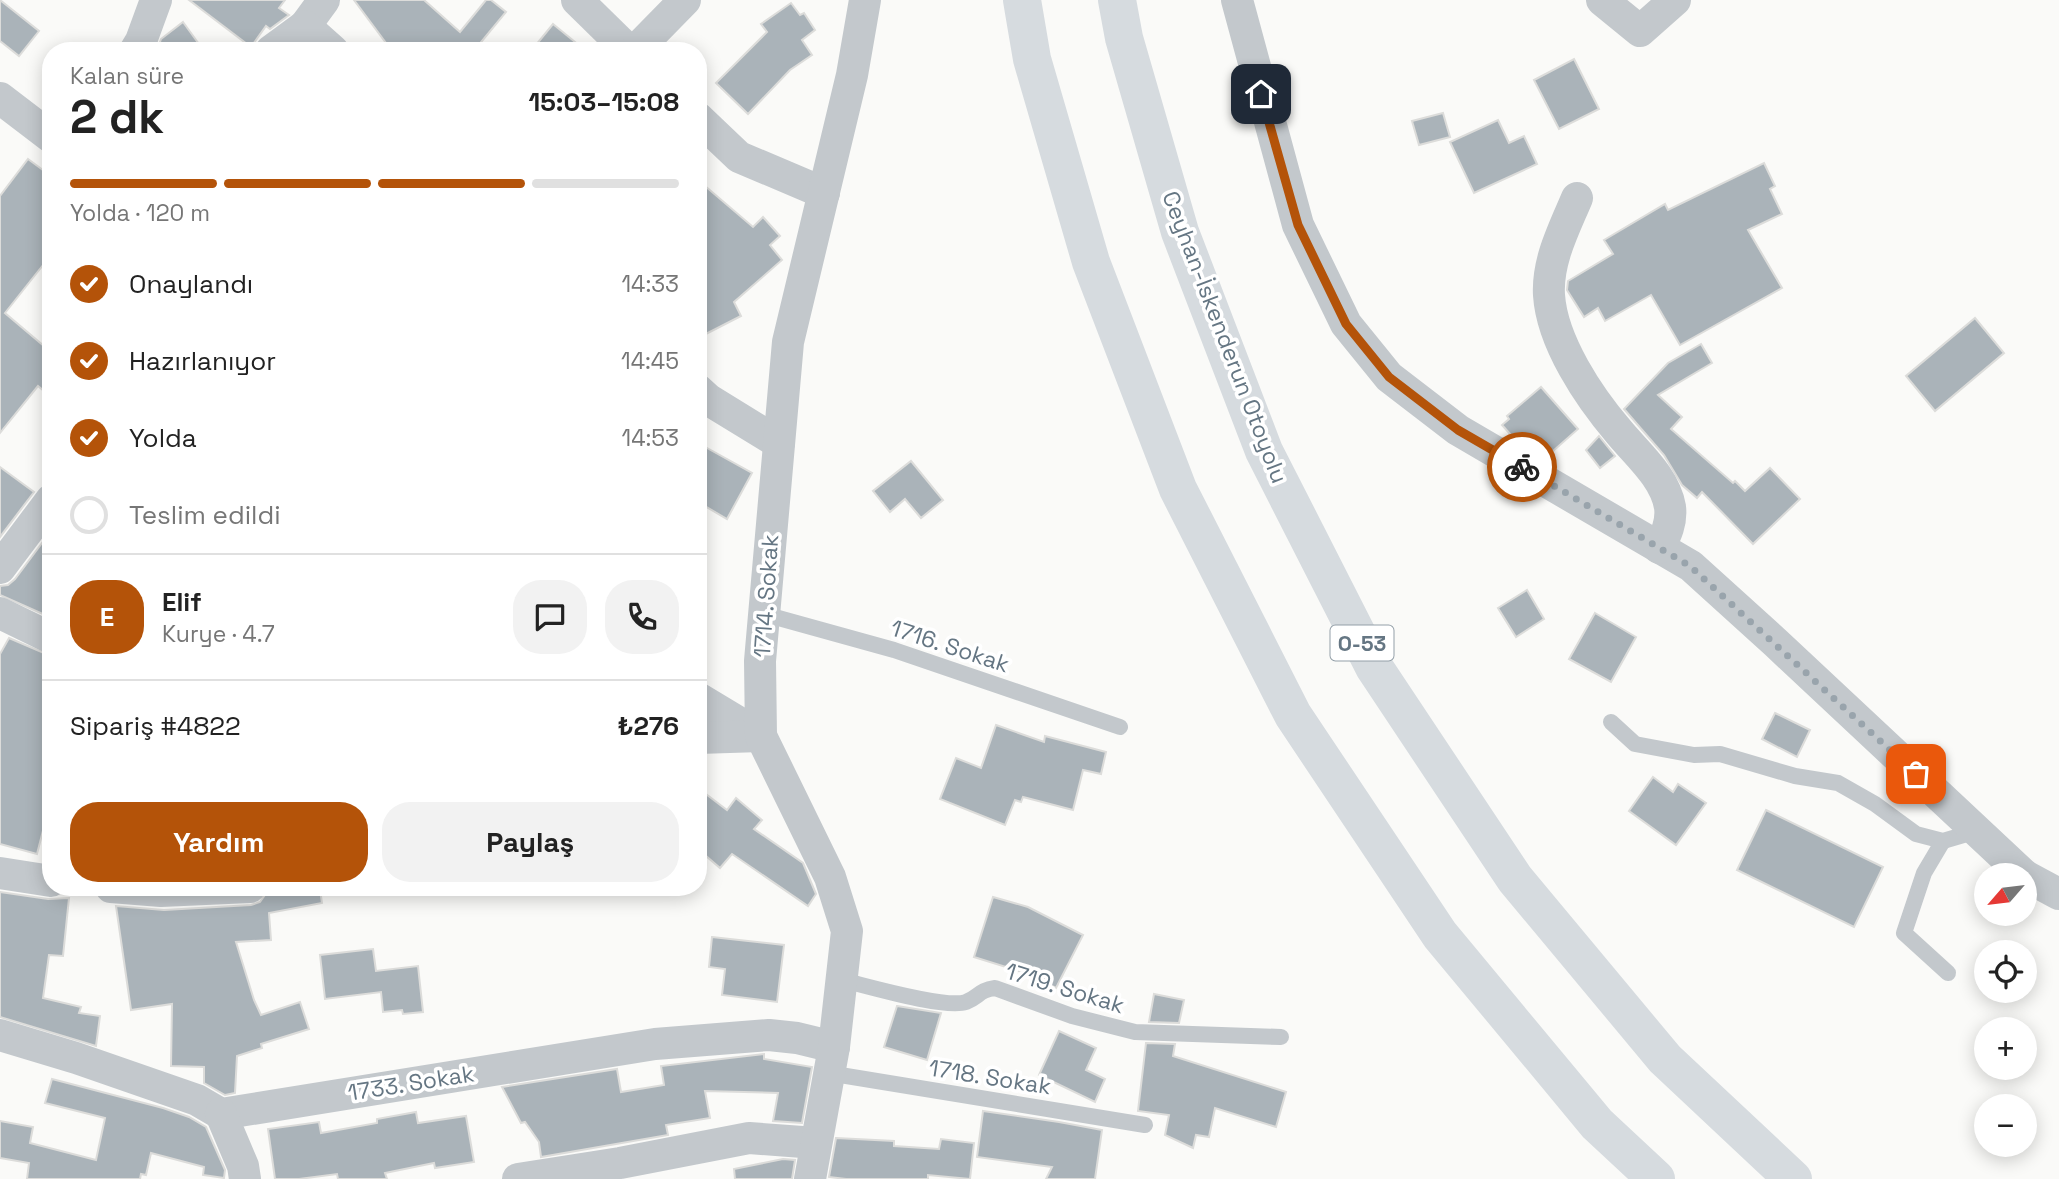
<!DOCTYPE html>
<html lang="tr">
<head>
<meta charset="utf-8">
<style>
	:root { --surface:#fff; --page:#f2f2f2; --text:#222; --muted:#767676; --line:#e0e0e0; --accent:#b45309 }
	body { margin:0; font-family:"Space Grotesk",sans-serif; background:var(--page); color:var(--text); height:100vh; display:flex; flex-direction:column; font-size:26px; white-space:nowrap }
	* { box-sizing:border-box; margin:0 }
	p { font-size:23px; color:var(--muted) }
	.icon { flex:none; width:38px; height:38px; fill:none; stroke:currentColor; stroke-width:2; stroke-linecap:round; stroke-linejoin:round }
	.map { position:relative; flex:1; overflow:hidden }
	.side { position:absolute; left:42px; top:42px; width:665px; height:854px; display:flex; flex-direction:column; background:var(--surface); border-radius:28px; box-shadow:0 4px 18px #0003 }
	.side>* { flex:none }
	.needle { width:46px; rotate:242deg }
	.controls { position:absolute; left:1974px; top:863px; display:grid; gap:14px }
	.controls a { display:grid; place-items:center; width:63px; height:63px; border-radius:50%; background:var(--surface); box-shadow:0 4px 18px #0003; font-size:35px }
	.pin { position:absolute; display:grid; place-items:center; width:60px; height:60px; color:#fff; margin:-30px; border-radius:14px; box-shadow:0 4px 10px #0006 }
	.courier { position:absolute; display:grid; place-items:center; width:70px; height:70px; margin:-35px; border:5px solid #b45309; border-radius:50%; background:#fff; color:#222; box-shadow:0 2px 9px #0007 }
	.head em { font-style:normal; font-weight:700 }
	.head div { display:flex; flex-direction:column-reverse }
	.head { display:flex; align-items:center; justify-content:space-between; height:119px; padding:0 28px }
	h1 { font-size:46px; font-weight:700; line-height:52px }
	.bar { display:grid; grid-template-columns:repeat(4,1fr); gap:10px 7px; align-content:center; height:84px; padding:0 28px }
	.bar i { height:9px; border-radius:5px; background:var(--line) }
	.bar .on { background:var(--accent) }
	.bar p { grid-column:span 4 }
	.line { display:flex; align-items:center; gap:18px; padding:0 28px; border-top:2px solid var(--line) }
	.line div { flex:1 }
	.round { display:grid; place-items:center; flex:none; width:74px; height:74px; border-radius:28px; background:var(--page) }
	ol { padding:0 28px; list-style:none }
	li { display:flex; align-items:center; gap:21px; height:77px }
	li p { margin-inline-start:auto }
	li .icon { padding:7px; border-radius:50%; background:var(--accent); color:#fff; stroke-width:4 }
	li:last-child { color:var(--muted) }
	li i { width:38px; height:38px; border:4px solid var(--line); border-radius:50% }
	.primary-button { display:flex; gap:14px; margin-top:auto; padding:14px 28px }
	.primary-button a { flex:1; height:80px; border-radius:28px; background:var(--accent); color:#fff; font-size:28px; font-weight:700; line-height:80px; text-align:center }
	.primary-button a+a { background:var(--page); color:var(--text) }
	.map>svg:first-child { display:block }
</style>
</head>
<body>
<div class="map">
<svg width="2059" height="1179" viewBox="0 0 2059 1179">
	<rect width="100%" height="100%" fill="#fafaf8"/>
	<g fill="#aab3b9" stroke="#dcdcda" stroke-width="2">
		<path d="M0 0 39 31 19 56 0 41Z"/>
		<path d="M189 0H285L279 8 289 15 270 29 266 26 251 47Z"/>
		<path d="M354 0H424L460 32 486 0H491L506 12 477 47 481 51H392Z"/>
		<path d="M791 3 800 15 804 13 815 30 802 40 812 55 790 70 748 114 716 83 767 32 761 24Z"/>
		<path d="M183 22 204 51H157L161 39Z"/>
		<path d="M553 24 586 51H531Z"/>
		<path d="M1574 59 1599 109 1559 129 1534 80Z"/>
		<path d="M1443 113 1450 137 1419 145 1412 121Z"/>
		<path d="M1498 120 1509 143 1524 136 1537 164 1474 193 1450 142Z"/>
		<path d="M28 159 51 176V255L5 313 51 352V397L38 386 0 433V196Z"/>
		<path d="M1764 163 1775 186 1770 189 1782 214 1748 230 1782 288 1680 345 1651 295 1605 321 1598 308 1584 317 1567 290 1568 281 1613 254 1604 240 1665 204 1668 210Z"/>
		<path d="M698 180 753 227 763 217 780 236 770 245 782 260 734 302 741 316 698 338Z"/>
		<path d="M1975 318 2004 353 1935 411 1906 376Z"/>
		<path d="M1701 344 1712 363 1658 395 1682 417 1671 429 1733 483 1735 481 1745 491 1770 468 1800 499 1753 544 1702 492 1697 498 1682 485 1664 455 1624 409 1668 363Z"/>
		<path d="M1541 387 1578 429 1544 459 1519 444 1502 425 1509 419 1507 416Z"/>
		<path d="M1599 436 1615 456 1600 468 1586 450Z"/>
		<path d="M698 443 752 473 727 519 698 502Z"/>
		<path d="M911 461 943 500 921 518 905 499 890 512 873 491Z"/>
		<path d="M0 467 34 492 0 537Z"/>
		<path d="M51 531V604L45 615 0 595V586L8 585 15 579Z"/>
		<path d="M1527 590 1544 619 1516 637 1498 608Z"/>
		<path d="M1595 613 1636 637 1611 682 1569 659Z"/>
		<path d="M9 638 51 656V816L47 815 37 854 0 844V654Z"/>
		<path d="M1775 713 1810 730 1797 757 1762 739Z"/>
		<path d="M996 725 1044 742 1045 736 1106 752 1101 774 1083 770 1073 810 1023 797 1021 802 1015 800 1005 825 940 799 956 758 981 768Z"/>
		<path d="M1653 777 1673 792 1678 784 1706 803 1676 845 1629 811Z"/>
		<path d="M698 788 727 810 736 798 762 820 754 829 803 863 816 894 808 906 732 854 720 868 698 849Z"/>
		<path d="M1766 810 1883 867 1854 927 1737 870Z"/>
		<path d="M320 889 322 903 269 913 271 940 236 942 254 1000 261 1015 300 1002 309 1029 261 1044 262 1048 237 1056 235 1093 225 1095 204 1083V1067L171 1066 172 1004 131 1010 116 906 164 910 251 905 260 902 267 892Z"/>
		<path d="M0 892 48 899 69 898 63 956 49 955 43 998 81 1007 79 1013 100 1016 96 1046 0 1017Z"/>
		<path d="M993 897 1028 907 1083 935 1056 988 1025 973 974 957Z"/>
		<path d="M712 937 784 945 777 1002 722 995 725 969 709 967Z"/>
		<path d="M373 949 376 971 418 966 423 1012 403 1014 402 1010 383 1012 381 992 325 999 320 955Z"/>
		<path d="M1154 994 1184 1000 1179 1023 1149 1022Z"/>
		<path d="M897 1006 941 1013 927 1060 884 1047Z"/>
		<path d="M1059 1031 1096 1048 1086 1070 1105 1079 1095 1102 1039 1075Z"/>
		<path d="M1146 1043 1175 1044 1173 1056 1286 1092 1276 1127 1215 1108 1209 1137 1196 1135 1193 1148 1165 1135 1169 1115 1138 1111Z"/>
		<path d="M764 1054V1059L812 1067 802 1123 773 1121 778 1093 705 1091 710 1118 666 1125 668 1135 541 1157 539 1142 525 1122 521 1123 502 1087 617 1069 621 1092 664 1085 661 1066Z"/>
		<path d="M52 1079 163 1108 189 1117 206 1127 225 1170 224 1178 203 1175 204 1167 151 1153 146 1175 141 1174 140 1179H27L29 1163 0 1158V1121L33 1127 30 1143 96 1160 105 1118 45 1103Z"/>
		<path d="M983 1111 1059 1122 1102 1130 1095 1179H1046L1052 1167 977 1157Z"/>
		<path d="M416 1112 418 1123 466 1116 474 1162 435 1168 434 1163 385 1173 387 1179H338L337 1174 299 1179H275L268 1129 319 1122 321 1133 377 1123V1119Z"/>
		<path d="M836 1138 894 1141V1146L939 1149 941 1139 974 1143 970 1179 928 1175V1179H846L829 1177Z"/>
		<path d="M783 1159 795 1160 792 1179H735L734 1169Z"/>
	</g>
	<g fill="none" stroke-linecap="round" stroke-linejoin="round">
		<g stroke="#c3c8cc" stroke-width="16">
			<path d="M764 614 894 650 1120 727"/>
			<path d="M1611 722 1635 744 1694 755 1720 754 1795 776 1838 783 1875 804 1916 834 1943 841 1977 831"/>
			<path d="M1943 841 1924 873 1904 933 1948 973"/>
			<path d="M842 980C867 986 945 1009 966 1002 979 997 979 990 995 988L1072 1016 1135 1032 1281 1037"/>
			<path d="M828 1073 1145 1125"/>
		</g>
		<g stroke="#c3c8cc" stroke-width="32">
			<path d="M577 0 629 51"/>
			<path d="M1237 0 1298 225 1346 324 1389 377 1458 430 1691 566 1776 643 2024 875"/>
			<path d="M1602 0 1640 31 1675 0"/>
			<path d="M305 26 324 0"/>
			<path d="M135 51 141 41 156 0"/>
			<path d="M271 51 305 26 333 51"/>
			<path d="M635 51 685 0"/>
			<path d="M0 98 51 137"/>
			<path d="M698 118 739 157 824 193"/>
			<path d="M1577 198C1564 229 1547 261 1549 295 1552 342 1589 397 1619 432 1637 454 1665 477 1670 507 1672 522 1666 535 1659 548"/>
			<path d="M698 390 709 400 779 443"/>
			<path d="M0 568 51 500"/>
			<path d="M0 613 51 638"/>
			<path d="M698 698 761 736"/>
			<path d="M698 738 761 736"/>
			<path d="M0 873 51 881"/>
			<path d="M2025 876 2059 894"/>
			<path d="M111 887 161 891 250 887"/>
			<path d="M0 1035 76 1058 197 1100 221 1114 655 1044 769 1035 797 1038 834 1047"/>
			<path d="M221 1114 243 1166 245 1179"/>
			<path d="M518 1179 620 1163 749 1138 816 1143"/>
			<path d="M810 1179 834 1047 847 931 830 877 761 736 760 661 788 342 852 75 865 0"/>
		</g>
		<g stroke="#d6dbdf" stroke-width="38">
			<path d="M1022 0 1032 59 1091 262 1178 489 1293 715 1440 935 1597 1124 1656 1179"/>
			<path d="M1117 0 1124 38 1180 232 1264 451 1374 667 1515 879 1665 1059 1793 1179"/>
		</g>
	</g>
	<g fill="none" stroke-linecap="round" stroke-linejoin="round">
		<path stroke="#99a4ac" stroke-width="7" stroke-dasharray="0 12.6" d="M1522 467 1690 566 1916 774"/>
		<path stroke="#b45309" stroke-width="9" d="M1261 94 1298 225 1346 324 1389 377 1458 430 1522 467"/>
	</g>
	<g text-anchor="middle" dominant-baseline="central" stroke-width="7" stroke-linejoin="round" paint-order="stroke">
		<rect fill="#fff" stroke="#939fa8" stroke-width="2" x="1330.5" y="625.5" width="63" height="35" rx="5"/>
		<g font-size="21" font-weight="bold" fill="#657683">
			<text x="1362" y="643">O-53</text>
		</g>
		<g font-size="23" fill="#657683" stroke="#fff">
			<text transform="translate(1225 337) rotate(69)">Ceyhan-İskenderun Otoyolu</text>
			<text transform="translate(766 596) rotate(-86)">1714. Sokak</text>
			<text transform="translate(950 646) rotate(18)">1716. Sokak</text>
			<text transform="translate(1065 988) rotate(17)">1719. Sokak</text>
			<text transform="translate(990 1077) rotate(9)">1718. Sokak</text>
			<text transform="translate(411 1083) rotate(-9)">1733. Sokak</text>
		</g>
	</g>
</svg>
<div class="controls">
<a><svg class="needle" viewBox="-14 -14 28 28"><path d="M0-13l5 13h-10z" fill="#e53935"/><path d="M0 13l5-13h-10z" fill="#767676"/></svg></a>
<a><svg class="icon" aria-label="locate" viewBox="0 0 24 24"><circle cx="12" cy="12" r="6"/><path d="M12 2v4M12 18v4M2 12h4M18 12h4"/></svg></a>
<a>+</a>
<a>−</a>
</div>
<div class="pin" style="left:1916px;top:774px;background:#ea580c"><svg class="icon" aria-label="bag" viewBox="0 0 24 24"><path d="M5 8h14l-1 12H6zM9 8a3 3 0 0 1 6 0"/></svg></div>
<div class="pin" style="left:1261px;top:94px;background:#1f2937"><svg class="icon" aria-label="home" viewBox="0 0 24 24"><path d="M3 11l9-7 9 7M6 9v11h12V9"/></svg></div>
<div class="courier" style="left:1522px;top:467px"><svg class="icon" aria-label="bike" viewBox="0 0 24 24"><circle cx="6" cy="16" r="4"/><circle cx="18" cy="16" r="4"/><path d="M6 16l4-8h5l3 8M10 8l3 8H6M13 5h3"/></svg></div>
<section class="side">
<div class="head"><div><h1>2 dk</h1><p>Kalan süre</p></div><em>15:03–15:08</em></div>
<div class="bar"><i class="on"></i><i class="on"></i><i class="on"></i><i></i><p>Yolda · 120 m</p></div>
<ol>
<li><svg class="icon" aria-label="check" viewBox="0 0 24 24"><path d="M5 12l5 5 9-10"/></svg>Onaylandı<p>14:33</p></li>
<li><svg class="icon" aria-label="check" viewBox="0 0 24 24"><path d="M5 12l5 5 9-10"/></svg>Hazırlanıyor<p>14:45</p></li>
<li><svg class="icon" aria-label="check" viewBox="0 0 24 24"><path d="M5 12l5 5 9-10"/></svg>Yolda<p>14:53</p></li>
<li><i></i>Teslim edildi</li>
</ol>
<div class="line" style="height:126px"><b class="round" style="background:var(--accent);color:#fff">E</b><div><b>Elif</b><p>Kurye · 4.7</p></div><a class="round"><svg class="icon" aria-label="chat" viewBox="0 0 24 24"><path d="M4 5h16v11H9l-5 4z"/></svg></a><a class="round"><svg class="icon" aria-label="phone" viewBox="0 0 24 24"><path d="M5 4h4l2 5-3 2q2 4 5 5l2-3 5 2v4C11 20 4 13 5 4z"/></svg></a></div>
<div class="line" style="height:91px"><div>Sipariş #4822</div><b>₺276</b></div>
<div class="primary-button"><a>Yardım</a><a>Paylaş</a></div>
</section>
</div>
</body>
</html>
